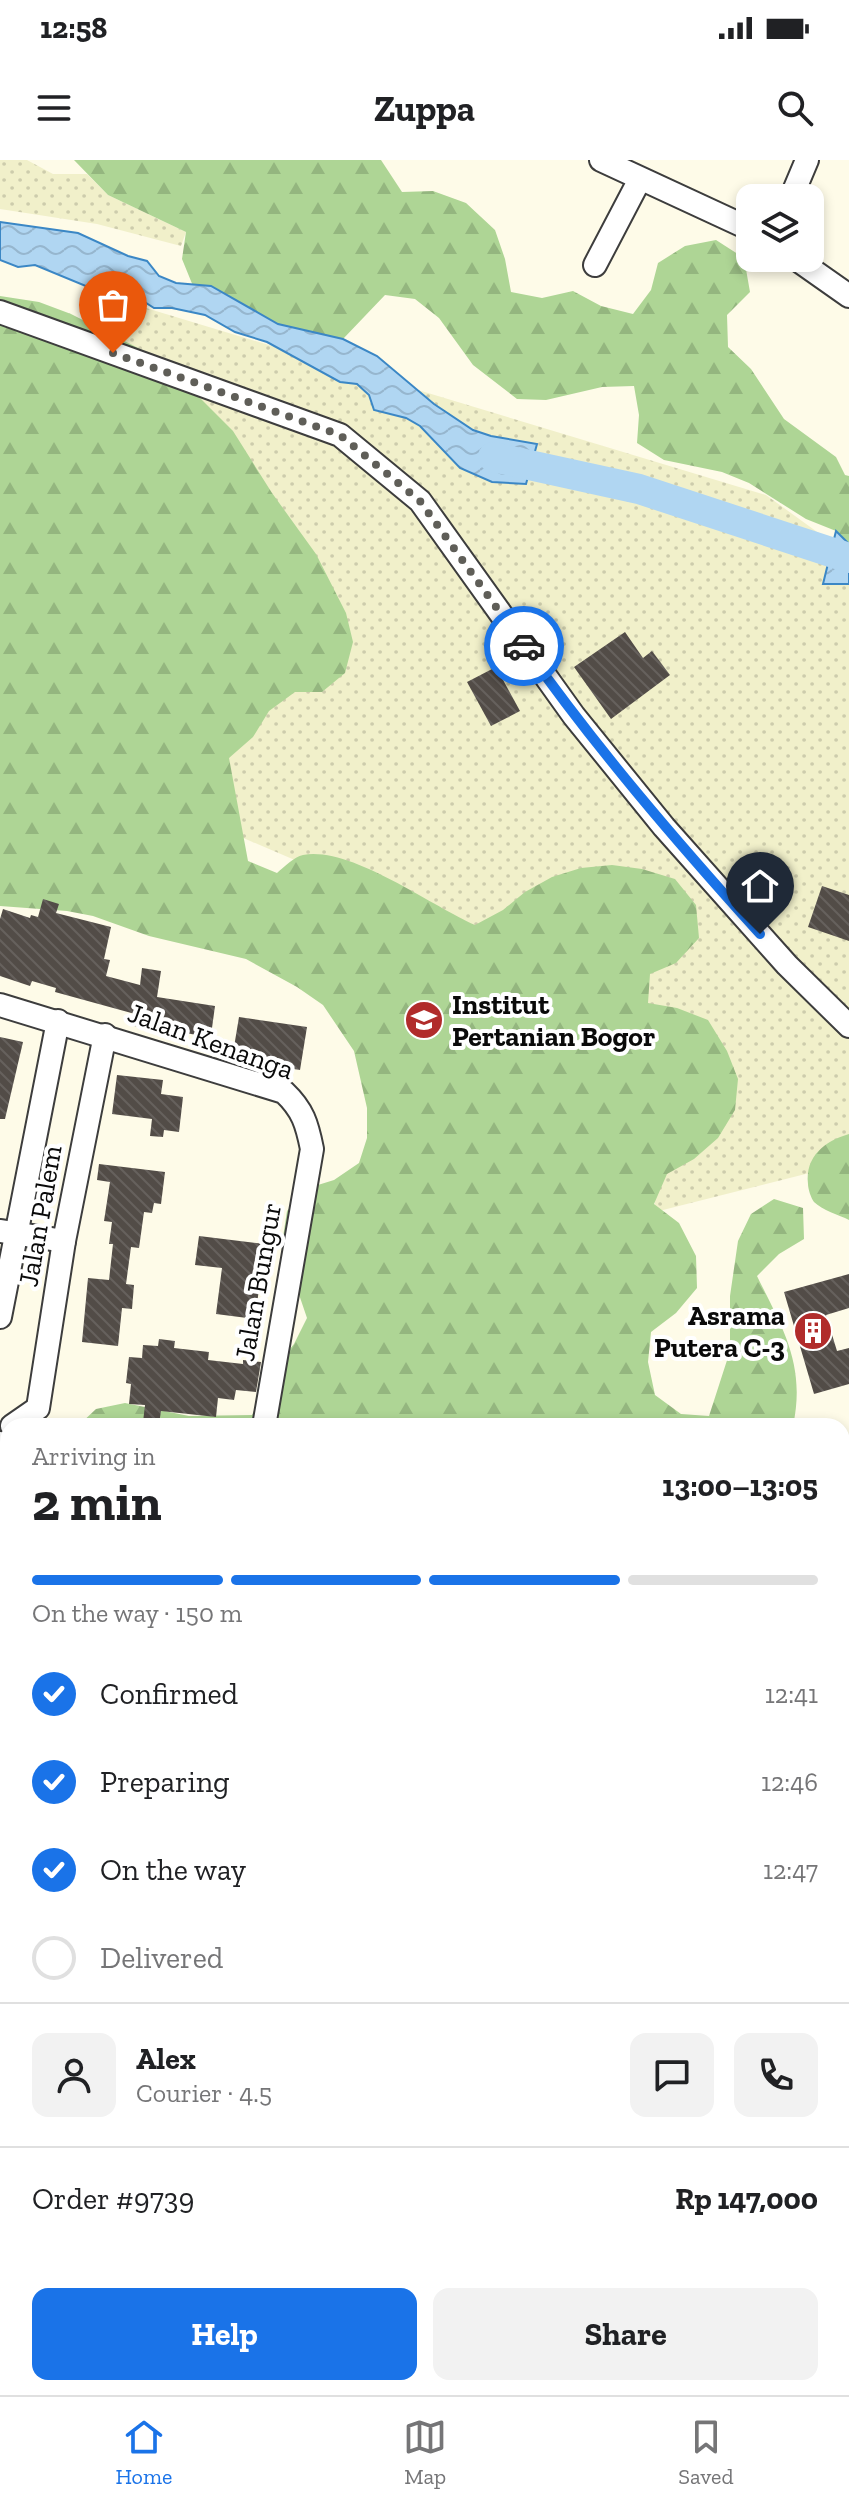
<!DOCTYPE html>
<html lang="en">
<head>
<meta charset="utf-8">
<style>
	:root { --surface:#fff; --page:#f2f2f2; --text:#202124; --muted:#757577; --line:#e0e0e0; --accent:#1a73e8 }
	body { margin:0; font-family:"Zilla Slab",serif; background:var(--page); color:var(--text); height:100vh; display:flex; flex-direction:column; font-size:30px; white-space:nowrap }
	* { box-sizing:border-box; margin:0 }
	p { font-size:26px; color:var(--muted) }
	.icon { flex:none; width:44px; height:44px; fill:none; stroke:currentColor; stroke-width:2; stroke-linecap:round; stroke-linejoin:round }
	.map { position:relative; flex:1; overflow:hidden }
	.drawer { position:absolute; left:0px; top:1258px; width:850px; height:978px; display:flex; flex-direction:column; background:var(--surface); border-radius:24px 24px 0 0; box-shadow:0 4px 12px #0003 }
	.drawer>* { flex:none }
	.buttons { position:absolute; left:736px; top:24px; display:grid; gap:16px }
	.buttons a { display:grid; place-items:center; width:88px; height:88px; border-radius:16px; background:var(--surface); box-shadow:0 4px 12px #0003; font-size:40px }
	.pin { position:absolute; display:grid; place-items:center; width:68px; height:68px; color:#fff; margin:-82px -34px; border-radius:50% 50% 50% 0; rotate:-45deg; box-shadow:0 0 8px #0007 }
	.pin .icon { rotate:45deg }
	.courier { position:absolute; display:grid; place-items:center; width:80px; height:80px; margin:-40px; border:6px solid #1a73e8; border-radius:50%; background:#fff; color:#222; box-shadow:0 2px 10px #0007 }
	.head em { font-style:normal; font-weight:800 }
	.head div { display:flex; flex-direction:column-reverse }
	.head { display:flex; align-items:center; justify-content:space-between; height:136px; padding:0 32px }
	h1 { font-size:52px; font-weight:800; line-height:60px }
	.bar { display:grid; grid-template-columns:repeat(4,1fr); gap:12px 8px; align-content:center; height:96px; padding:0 32px }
	.bar i { height:10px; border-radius:6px; background:var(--line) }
	.bar .on { background:var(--accent) }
	.bar p { grid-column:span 4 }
	.line { display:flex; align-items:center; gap:20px; padding:0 32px; border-top:2px solid var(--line) }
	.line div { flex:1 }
	.round { display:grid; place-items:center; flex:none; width:84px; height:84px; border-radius:16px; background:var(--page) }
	ol { padding:0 32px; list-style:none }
	li { display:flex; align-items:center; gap:24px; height:88px }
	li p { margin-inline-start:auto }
	li .icon { padding:8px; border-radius:50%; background:var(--accent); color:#fff; stroke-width:4 }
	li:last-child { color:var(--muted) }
	li i { width:44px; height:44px; border:4px solid var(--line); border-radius:50% }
	.cta { display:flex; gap:16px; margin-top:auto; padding:16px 32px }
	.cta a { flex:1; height:92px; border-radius:16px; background:var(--accent); color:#fff; font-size:32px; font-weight:800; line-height:92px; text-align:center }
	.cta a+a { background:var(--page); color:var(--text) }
	.status { display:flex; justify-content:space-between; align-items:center; height:56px; padding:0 40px; background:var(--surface); direction:ltr }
	.status svg { height:22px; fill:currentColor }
	header { display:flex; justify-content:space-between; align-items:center; height:104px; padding:0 32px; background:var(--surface); font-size:36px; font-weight:800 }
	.dock { display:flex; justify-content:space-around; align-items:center; height:112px; border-top:2px solid var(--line); background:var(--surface); font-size:22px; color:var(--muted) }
	.dock a { display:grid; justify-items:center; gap:4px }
	.dock .on { color:var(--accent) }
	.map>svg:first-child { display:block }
</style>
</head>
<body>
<div class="status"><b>12:58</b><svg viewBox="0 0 49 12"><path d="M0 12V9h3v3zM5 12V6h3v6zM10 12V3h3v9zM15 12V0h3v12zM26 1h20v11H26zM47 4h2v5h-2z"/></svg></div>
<header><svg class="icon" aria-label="menu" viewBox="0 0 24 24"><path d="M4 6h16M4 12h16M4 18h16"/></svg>Zuppa<svg class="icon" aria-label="search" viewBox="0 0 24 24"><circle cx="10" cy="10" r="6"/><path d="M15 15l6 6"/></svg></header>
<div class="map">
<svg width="849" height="2235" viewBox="0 0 849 2235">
	<defs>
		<pattern id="farmland-dots" width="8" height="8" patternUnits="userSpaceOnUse" patternTransform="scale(2)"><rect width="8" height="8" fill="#f1f0ca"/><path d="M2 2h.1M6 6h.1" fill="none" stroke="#cdccac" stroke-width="1.8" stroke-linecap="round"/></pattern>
		<pattern id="forest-firs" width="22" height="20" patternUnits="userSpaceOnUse" patternTransform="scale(2)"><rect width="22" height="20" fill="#aed595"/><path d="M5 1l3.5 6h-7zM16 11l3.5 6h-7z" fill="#94b67f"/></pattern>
		<pattern id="water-waves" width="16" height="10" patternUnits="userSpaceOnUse" patternTransform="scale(2)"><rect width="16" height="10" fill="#b0d6f2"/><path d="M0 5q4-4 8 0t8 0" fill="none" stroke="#96b6ce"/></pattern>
		<pattern id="building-back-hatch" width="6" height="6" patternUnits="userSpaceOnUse" patternTransform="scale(2)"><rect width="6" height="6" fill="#524c47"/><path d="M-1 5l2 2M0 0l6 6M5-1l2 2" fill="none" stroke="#66615d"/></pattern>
	</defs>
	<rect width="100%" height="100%" fill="#fefbe8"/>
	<g fill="url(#farmland-dots)">
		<path d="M0 0H27L53 14H87L108 35 186 72 181 86 97 64 0 49Z"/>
		<path d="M103 135 766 335 849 395V1003L655 1052 646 851 234 674 220 533Z"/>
	</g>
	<g fill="url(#forest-firs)">
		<path d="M74 0H381L402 32 433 31 466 43 495 70 505 99 511 132 542 138 573 131 601 146 633 154 651 130 658 103 685 86 716 80 744 98 750 132 727 155 728 187 751 209 784 259 836 297 845 315 849 316V384L836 371 806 359 749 323 722 312 664 300 637 283 639 255 634 226 602 227 546 240 517 239 473 205 439 158 415 139 385 135 343 179 324 186 193 126 182 99 186 72 108 35Z"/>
		<path d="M0 136 39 142 71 154 154 196 181 219 233 271 272 333 316 394 346 453 353 482 345 513 322 532H295L269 551 253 577 229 598 248 701 277 713C284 707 294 697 303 695 351 686 431 746 475 765L503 750 525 732 552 717 581 708 612 705 642 709 675 719 696 745 699 778 676 803 650 814 648 843 677 848 708 860 727 891 738 919 735 950 718 978 694 999 667 1014 654 1044 679 1063 696 1096 697 1128 676 1153 651 1172 648 1202 655 1235 681 1254 709 1256 730 1191V1136L738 1081 751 1054 774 1039 803 1048 804 1079 779 1094 757 1116C783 1169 806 1205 793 1266H78L96 1249 125 1243 189 1256 252 1255 276 1206 294 1184 307 1158 290 1108 283 1077 287 1051 305 1029 334 1020 359 1003 367 978V948L354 891 323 845 297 827 246 799 149 776 93 756 67 751 0 746Z"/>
		<path d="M849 974V1060C839 1055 822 1050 814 1042 811 1038 808 1029 808 1024 805 996 825 981 849 974Z"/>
		<path d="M849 1435V1666L842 1665V1437Z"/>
		<path d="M359 2228H631L632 2235H362Z"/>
	</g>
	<g fill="url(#water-waves)" stroke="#3b87c5" stroke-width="2">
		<path d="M0 62 78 73 128 96 147 101 159 116 176 123 211 126 278 164 343 179 377 196 434 244 473 270 491 276 537 284 526 324 492 322 460 308 420 266 406 258 374 250 369 235 357 224 340 222 267 182 235 172 205 155 172 148H154L126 130 93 129 35 105 18 107 0 100Z"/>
		<path d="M836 371 849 384V424H823Z"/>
	</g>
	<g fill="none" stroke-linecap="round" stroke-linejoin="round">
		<path stroke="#b0d6f2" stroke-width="30" d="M493 297 639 329 849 398"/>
	</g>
	<g fill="url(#building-back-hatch)">
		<path d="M625 472 643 498 652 491 670 515 611 559 574 507Z"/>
		<path d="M496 507 520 551 491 566 467 522Z"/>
		<path d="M822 726 849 735V781L808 767Z"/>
		<path d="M43 739 59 744 56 753 111 767 104 799 110 800 106 816 140 825 142 808 161 811 157 837 215 846 212 868 199 866 198 875 134 866 135 854 55 832 56 828 32 821 30 826 0 816V759L3 749 30 758 31 755 38 757Z"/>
		<path d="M239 857 307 867 300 910 240 901 242 894 233 893Z"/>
		<path d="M0 877 23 882 5 959H0Z"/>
		<path d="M117 915 163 920 161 934 183 937 179 972 164 970 163 977 150 976 152 959 112 954Z"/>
		<path d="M99 1004 165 1012 161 1044 154 1043 152 1053 144 1052 139 1088 131 1087 126 1124 134 1125 132 1149 122 1148 118 1186 82 1182 88 1118 109 1120 113 1084H109L112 1062 104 1061 110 1022 97 1020Z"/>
		<path d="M199 1076 265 1084 255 1159 216 1154 222 1108 195 1105Z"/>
		<path d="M849 1114V1148L826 1155 837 1191 849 1188V1224L814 1234 784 1132Z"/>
		<path d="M159 1179 175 1181 174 1188 209 1192 208 1200 243 1204V1200L261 1202 256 1232 236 1230 234 1240 218 1238 216 1257 161 1251 159 1264 143 1262 145 1245 129 1244 131 1224 126 1223 129 1197 142 1198 143 1185 158 1186Z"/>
	</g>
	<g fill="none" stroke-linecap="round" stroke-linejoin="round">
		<g stroke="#3d3d3d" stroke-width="26">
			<g id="minor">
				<path d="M601 0 750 69"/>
				<path d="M791 38 807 0"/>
				<path d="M795 98 849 136"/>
				<path d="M595 105 640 19"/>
				<path d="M0 152 340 275 420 341 574 556 664 667 787 805 849 866"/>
				<path d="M0 845 284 932C303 950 307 964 312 989L264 1266"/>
				<path d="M1 1071 64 1081"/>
				<path d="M0 1157 58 861"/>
				<path d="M12 1266 38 1248 64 1081 105 875"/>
				<path d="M0 1283 8 1302"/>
				<path d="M0 1405 8 1402"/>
				<path d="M0 1446C5 1463 11 1478 0 1494"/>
				<path d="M842 1819 849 1821"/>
				<path d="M0 1853 8 1776"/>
				<path d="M842 1894 849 1863"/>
				<path d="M0 1930 8 1927"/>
				<path d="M842 1961 849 1962"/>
				<path d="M532 2228 558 2235"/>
				<path d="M649 2228 686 2235"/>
				<path d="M838 2235 842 2228 849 2229"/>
			</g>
		</g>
		<use href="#minor" stroke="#fff" stroke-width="22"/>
	</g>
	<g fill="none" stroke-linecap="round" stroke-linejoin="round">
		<path stroke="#5f5e58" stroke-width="8" stroke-dasharray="0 14.4" d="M113 193 340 275 420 341 524 486"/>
		<path stroke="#1a73e8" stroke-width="10" d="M524 486C596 588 677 682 760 774"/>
	</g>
	<defs>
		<g id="university-disc" transform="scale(2)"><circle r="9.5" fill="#b12c2b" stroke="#fff"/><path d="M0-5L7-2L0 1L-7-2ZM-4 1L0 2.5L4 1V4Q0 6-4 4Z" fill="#fff"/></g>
		<g id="building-disc" transform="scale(2)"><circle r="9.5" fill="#b12c2b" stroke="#fff"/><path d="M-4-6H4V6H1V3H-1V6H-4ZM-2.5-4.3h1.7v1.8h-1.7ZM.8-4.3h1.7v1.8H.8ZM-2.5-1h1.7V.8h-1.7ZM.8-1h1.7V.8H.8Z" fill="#fff"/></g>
	</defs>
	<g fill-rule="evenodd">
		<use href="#university-disc" x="424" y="860"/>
		<use href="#building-disc" x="813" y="1171"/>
	</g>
	<g text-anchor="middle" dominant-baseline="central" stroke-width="8" stroke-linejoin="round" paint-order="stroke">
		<g font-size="28" font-weight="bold" fill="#0a0a0a" stroke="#fff" text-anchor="start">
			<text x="452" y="844">Institut<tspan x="452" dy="32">Pertanian Bogor</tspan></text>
			<text x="785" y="1155" text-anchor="end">Asrama<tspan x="785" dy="32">Putera C-3</tspan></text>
		</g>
		<g font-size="28" fill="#0a0a0a" stroke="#fff">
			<text transform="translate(211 881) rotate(20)">Jalan Kenanga</text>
			<text transform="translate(40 1056) rotate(-80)">Jalan Palem</text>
			<text transform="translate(258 1122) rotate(-80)">Jalan Bungur</text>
		</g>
	</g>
</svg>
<div class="buttons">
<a><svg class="icon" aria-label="layers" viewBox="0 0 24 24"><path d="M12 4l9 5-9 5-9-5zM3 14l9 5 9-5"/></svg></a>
</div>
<div class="pin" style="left:113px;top:193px;background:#ea580c"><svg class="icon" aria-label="bag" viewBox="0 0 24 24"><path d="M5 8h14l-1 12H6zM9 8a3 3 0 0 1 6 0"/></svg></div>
<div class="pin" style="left:760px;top:774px;background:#1f2937"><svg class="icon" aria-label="home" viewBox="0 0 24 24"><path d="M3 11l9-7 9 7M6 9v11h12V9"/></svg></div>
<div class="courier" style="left:524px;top:486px"><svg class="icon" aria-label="car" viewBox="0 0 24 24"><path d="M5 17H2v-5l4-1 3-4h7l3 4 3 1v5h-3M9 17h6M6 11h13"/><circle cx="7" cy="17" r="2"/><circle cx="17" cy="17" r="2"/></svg></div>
<section class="drawer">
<div class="head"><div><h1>2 min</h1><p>Arriving in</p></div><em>13:00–13:05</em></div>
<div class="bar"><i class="on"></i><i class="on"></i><i class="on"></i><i></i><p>On the way · 150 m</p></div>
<ol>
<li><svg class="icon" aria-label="check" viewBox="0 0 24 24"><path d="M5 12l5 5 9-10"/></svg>Confirmed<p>12:41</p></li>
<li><svg class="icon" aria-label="check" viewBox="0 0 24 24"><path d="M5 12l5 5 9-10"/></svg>Preparing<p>12:46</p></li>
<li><svg class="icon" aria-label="check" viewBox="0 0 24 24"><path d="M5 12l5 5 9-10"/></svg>On the way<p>12:47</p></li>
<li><i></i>Delivered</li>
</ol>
<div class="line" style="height:144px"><a class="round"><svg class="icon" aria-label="person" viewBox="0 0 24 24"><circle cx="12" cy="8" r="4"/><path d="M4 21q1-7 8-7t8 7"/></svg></a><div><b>Alex</b><p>Courier · 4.5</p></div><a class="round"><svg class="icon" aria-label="chat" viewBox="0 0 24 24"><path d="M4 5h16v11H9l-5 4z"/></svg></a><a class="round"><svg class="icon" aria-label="phone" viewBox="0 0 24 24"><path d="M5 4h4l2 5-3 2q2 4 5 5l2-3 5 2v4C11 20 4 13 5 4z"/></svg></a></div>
<div class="line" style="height:104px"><div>Order #9739</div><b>Rp 147,000</b></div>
<div class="cta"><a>Help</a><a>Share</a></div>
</section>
</div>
<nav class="dock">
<a class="on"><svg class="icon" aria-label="home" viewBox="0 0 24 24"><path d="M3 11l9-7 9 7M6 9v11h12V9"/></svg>Home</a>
<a><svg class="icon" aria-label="map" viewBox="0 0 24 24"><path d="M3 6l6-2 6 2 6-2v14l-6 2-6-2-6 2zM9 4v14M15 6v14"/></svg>Map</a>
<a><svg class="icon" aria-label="saved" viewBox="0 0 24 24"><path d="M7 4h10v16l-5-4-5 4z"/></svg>Saved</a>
</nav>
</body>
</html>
